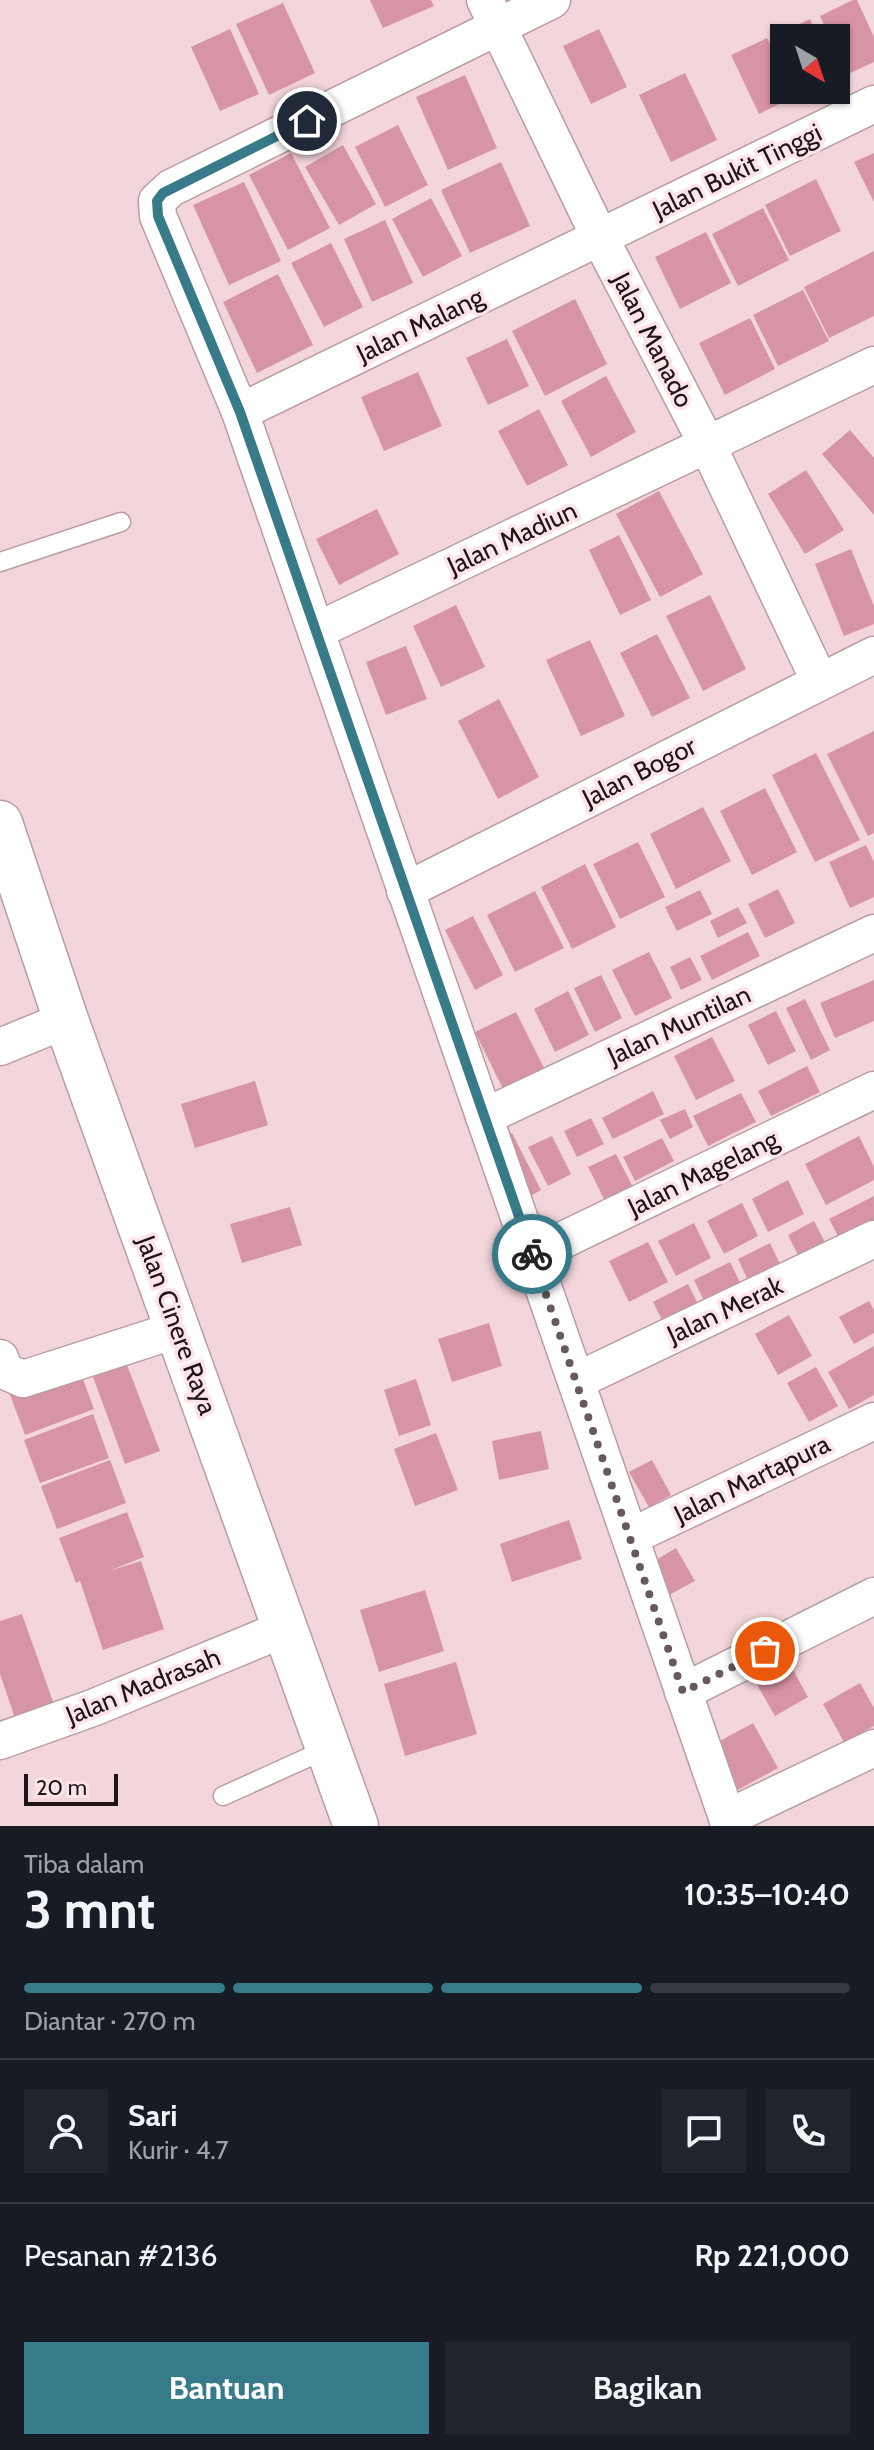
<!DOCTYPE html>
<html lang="id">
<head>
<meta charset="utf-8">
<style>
	:root { --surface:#171b24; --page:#20242c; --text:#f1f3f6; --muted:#9ea1a6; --line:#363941; --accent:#377b8a }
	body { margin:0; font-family:Cabin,sans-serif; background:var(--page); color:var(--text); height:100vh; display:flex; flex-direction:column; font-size:30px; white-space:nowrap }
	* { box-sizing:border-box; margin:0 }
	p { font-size:26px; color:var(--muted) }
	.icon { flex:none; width:44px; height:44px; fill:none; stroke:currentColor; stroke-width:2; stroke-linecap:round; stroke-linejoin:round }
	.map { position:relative; height:1826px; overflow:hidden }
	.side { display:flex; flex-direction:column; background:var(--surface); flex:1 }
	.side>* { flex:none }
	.needle { width:52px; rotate:141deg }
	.fabs { position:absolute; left:770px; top:24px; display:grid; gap:16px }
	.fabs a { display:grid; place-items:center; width:80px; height:80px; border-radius:0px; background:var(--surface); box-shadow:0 2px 6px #0004; font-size:40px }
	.scale { position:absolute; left:24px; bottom:20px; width:94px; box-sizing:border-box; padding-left:8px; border:4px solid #1f1518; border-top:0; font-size:22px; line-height:28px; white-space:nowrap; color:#1f1518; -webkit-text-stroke:6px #fde4e9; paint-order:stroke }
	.pin { position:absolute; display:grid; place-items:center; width:68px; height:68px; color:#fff; margin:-34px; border:4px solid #fff; border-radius:50%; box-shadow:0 2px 8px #0007 }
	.courier { position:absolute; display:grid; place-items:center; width:80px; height:80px; margin:-40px; border:6px solid #377b8a; border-radius:50%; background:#fff; color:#222; box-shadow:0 2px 10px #0007 }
	.overview em { font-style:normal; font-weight:700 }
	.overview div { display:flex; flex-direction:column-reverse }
	.overview { display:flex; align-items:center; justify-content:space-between; height:136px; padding:0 24px }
	h1 { font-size:52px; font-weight:700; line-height:60px }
	.bar { display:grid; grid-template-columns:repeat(4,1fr); gap:12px 8px; align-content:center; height:96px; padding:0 24px }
	.bar i { height:10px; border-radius:6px; background:var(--line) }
	.bar .current { background:var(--accent) }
	.bar p { grid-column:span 4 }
	.line { display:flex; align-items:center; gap:20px; padding:0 24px; border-top:2px solid var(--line) }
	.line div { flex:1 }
	.round { display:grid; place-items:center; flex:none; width:84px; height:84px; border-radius:0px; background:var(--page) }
	.button { display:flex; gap:16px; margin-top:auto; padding:16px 24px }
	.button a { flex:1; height:92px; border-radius:0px; background:var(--accent); color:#fff; font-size:32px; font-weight:700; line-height:92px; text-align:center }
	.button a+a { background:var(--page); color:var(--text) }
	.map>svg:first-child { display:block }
</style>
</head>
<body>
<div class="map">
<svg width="874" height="1826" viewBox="0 0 874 1826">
	<rect width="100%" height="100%" fill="#f3d6dc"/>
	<g fill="#d694a4">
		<path d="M370 0H431L434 6 383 28Z"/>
		<path d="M853 0H857L874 37V62L848 74 836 50V38H830L820 16Z"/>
		<path d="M283 3 315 73 269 95 236 24Z"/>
		<path d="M810 19 819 38H784V56L774 36Z"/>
		<path d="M230 29 259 94 220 111 191 47Z"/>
		<path d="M599 29 627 87 591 104 563 46Z"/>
		<path d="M767 38 784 72V90H792L795 96 759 114 731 55Z"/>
		<path d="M685 73 717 140 671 162 639 95Z"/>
		<path d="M465 75 497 148 448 170 416 97Z"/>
		<path d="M398 125 428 185 385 207 355 147Z"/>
		<path d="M343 145 376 204 339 225 305 167Z"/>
		<path d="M291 153 330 228 288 250 249 175Z"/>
		<path d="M874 153V202L854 162Z"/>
		<path d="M501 162 530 226 470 253 441 190Z"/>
		<path d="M816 179 841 231 790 256 765 205Z"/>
		<path d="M244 182 281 261 229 285 193 205Z"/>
		<path d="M431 198 462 256 423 277 392 219Z"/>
		<path d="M763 208 789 260 738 286 712 234Z"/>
		<path d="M385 220 413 283 372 302 344 239Z"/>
		<path d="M706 232 731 283 680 309 655 257Z"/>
		<path d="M331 243 363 307 324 327 291 263Z"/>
		<path d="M874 251V316L829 338 804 287Z"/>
		<path d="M278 274 313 345 257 373 223 302Z"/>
		<path d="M803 290 829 341 778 366 753 315Z"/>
		<path d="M575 299 607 364 545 396 512 331Z"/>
		<path d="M750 318 775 369 725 395 699 343Z"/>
		<path d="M507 339 529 386 488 405 466 358Z"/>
		<path d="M418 372 442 426 384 451 361 397Z"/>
		<path d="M606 376 636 432 591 457 561 401Z"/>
		<path d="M539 409 568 465 527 486 498 431Z"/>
		<path d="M850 430 874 458V515L822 454Z"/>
		<path d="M806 470 844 530 805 554 768 494Z"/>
		<path d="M659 491 703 574 660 597 616 514Z"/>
		<path d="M377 509 399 554 339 585 316 539Z"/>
		<path d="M619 535 651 600 620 615 589 550Z"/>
		<path d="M851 549 874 606V624L844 636 815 564Z"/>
		<path d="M710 595 746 669 703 691 666 616Z"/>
		<path d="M456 605 485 667 441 687 413 626Z"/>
		<path d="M657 634 690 698 652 717 620 653Z"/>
		<path d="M590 640 625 716 581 736 546 660Z"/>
		<path d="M406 646 427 699 386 715 366 662Z"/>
		<path d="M499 699 539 777 498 799 458 721Z"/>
		<path d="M874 731V833L868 836 827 754Z"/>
		<path d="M816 753 860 840 815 862 772 775Z"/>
		<path d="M765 788 797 852 752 875 720 811Z"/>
		<path d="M703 807 731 861 676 889 650 834Z"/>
		<path d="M638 842 665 897 620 919 593 864Z"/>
		<path d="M866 845 874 862V897L850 908 829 862Z"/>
		<path d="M585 864 616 927 572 949 541 887Z"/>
		<path d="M778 889 795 923 765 938 748 904Z"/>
		<path d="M700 890 712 914 677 931 665 907Z"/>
		<path d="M535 891 564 948 515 972 487 915Z"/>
		<path d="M738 907 747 923 718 938 710 921Z"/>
		<path d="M473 916 503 975 475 990 445 930Z"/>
		<path d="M748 932 760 956 712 980 700 956Z"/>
		<path d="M649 952 672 998 635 1016 612 970Z"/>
		<path d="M690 957 702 980 681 990 670 967Z"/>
		<path d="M601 975 622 1018 595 1032 574 988Z"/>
		<path d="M874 980V1021L835 1038 820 1003Z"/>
		<path d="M568 991 589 1035 555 1052 534 1009Z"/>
		<path d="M805 999 830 1050 811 1060 786 1008Z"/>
		<path d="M776 1011 796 1051 768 1065 748 1025Z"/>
		<path d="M516 1012 546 1072 505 1093 475 1032Z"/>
		<path d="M712 1037 735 1081 696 1100 674 1056Z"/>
		<path d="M807 1066 820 1092 771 1116 758 1091Z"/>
		<path d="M255 1081 268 1125 195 1148 181 1104Z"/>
		<path d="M653 1091 664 1114 613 1139 602 1118Z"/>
		<path d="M741 1093 756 1122 708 1146 693 1116Z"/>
		<path d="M685 1109 693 1127 670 1139 660 1120Z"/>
		<path d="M591 1118 604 1144 577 1157 564 1131Z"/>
		<path d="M512 1133 541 1190 525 1199 498 1141Z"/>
		<path d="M552 1136 571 1174 548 1186 528 1147Z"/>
		<path d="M859 1136 874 1167V1180L826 1205 805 1164Z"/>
		<path d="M662 1138 674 1161 635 1181 623 1157Z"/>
		<path d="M616 1154 633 1187 605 1201 588 1167Z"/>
		<path d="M788 1180 804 1214 768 1232 752 1199Z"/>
		<path d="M874 1196V1237L846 1251 829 1219Z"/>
		<path d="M742 1203 758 1236 724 1254 707 1221Z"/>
		<path d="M290 1207 302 1245 242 1263 230 1224Z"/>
		<path d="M814 1221 831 1254 804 1267 788 1235Z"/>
		<path d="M694 1223 711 1258 676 1276 658 1241Z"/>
		<path d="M648 1242 668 1282 629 1302 609 1261Z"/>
		<path d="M770 1243 786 1277 754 1293 738 1259Z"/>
		<path d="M730 1262 746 1295 710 1313 694 1280Z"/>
		<path d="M688 1284 704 1316 669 1334 653 1302Z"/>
		<path d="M869 1301 874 1310V1333L854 1344 839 1317Z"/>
		<path d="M789 1315 812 1356 778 1375 755 1334Z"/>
		<path d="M489 1323 502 1366 452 1382 438 1339Z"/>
		<path d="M874 1346V1395L849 1409 828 1372Z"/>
		<path d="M127 1365 160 1451 125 1464 93 1377Z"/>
		<path d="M78 1366 94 1409 25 1435 9 1392Z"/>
		<path d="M816 1367 838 1406 809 1422 787 1383Z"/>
		<path d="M416 1379 431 1425 399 1436 384 1390Z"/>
		<path d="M93 1414 109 1458 40 1483 24 1440Z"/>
		<path d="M541 1431 549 1469 499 1480 492 1441Z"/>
		<path d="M436 1433 458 1490 415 1506 394 1449Z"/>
		<path d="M110 1460 126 1503 57 1529 41 1486Z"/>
		<path d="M652 1460 671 1495 649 1507 629 1472Z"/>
		<path d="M127 1512 144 1557 109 1571 141 1561 164 1629 103 1650 80 1581 76 1583 59 1538Z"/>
		<path d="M569 1520 582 1559 512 1582 500 1544Z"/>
		<path d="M676 1548 695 1581 669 1595 651 1563Z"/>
		<path d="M425 1590 444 1651 379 1672 360 1610Z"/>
		<path d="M22 1614 57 1713 18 1727 0 1674V1621Z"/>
		<path d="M788 1661 808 1697 775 1716 755 1681Z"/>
		<path d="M456 1662 477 1734 405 1756 384 1684Z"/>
		<path d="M860 1683 874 1708V1726L844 1742 823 1704Z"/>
		<path d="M753 1723 778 1768 732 1793 707 1748Z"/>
	</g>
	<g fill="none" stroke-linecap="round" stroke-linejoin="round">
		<g stroke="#b99da3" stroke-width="21">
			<g id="service">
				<path d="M0 562 121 522"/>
				<path d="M223 1796 329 1748"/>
			</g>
		</g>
		<g stroke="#b99da3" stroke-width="39">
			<g id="minor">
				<path d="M485 0 600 238 708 446 819 680"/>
				<path d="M552 0 171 188 157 201 158 216 240 412 730 1826"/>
				<path d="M240 412 874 104"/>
				<path d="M316 631 874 365"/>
				<path d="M405 891 874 655"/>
				<path d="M0 1047 66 1020"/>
				<path d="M484 1117 874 933"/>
				<path d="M532 1255 874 1090"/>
				<path d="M0 1358 5 1371 23 1379 179 1329"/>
				<path d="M576 1381 874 1239"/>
				<path d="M630 1537 874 1421"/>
				<path d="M683 1692 874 1596"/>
				<path d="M0 1741 95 1707 286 1628"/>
				<path d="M727 1818 874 1748"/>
			</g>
		</g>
		<g stroke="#b99da3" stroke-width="47">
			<path id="secondary" d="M0 823 66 1020 356 1826"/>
		</g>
		<use href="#service" stroke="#fff" stroke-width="18"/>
		<use href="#minor" stroke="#fff" stroke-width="36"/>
		<use href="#secondary" stroke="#fff" stroke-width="44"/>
	</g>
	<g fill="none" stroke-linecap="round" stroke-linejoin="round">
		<path stroke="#69595d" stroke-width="8" stroke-dasharray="0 14.4" d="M532 1254 683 1692 765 1651"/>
		<path stroke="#377b8a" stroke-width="10" d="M307 121 163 193 157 201 158 216 240 412 532 1254"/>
	</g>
	<g text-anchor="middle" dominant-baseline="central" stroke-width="7" stroke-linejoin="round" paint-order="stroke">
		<g font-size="26" fill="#1f1518" stroke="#fde4e9">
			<text transform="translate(737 171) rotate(-26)">Jalan Bukit Tinggi</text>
			<text transform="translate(420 325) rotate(-26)">Jalan Malang</text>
			<text transform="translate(653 340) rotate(63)">Jalan Manado</text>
			<text transform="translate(512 538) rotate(-25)">Jalan Madiun</text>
			<text transform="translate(639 772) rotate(-27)">Jalan Bogor</text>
			<text transform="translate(679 1025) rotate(-25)">Jalan Muntilan</text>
			<text transform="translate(703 1173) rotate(-26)">Jalan Magelang</text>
			<text transform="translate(725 1310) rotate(-25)">Jalan Merak</text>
			<text transform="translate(177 1325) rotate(70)">Jalan Cinere Raya</text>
			<text transform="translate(752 1479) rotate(-26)">Jalan Martapura</text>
			<text transform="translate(143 1686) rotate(-22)">Jalan Madrasah</text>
		</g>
	</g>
</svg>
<div class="fabs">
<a><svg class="needle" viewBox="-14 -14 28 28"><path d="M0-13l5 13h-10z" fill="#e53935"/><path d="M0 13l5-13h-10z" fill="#9ea1a6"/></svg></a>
</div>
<div class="scale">20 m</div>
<div class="pin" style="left:765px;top:1651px;background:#ea580c"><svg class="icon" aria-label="bag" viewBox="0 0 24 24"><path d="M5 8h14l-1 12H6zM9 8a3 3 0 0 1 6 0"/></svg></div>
<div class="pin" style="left:307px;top:121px;background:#1f2937"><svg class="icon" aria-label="home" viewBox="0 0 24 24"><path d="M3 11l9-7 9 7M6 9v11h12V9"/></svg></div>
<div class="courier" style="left:532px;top:1254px"><svg class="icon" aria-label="bike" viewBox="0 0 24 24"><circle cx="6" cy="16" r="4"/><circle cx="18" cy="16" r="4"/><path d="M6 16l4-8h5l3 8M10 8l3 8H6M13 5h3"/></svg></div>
</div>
<section class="side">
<div class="overview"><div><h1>3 mnt</h1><p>Tiba dalam</p></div><em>10:35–10:40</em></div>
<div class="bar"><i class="current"></i><i class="current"></i><i class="current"></i><i></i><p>Diantar · 270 m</p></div>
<div class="line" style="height:144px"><a class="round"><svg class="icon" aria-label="person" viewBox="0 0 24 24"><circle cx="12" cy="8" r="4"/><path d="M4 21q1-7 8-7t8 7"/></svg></a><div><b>Sari</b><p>Kurir · 4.7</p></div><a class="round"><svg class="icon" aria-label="chat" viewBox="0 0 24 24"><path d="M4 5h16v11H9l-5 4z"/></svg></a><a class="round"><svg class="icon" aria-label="phone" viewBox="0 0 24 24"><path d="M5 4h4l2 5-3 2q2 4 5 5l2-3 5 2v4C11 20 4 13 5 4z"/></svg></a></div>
<div class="line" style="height:104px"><div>Pesanan #2136</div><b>Rp 221,000</b></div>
<div class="button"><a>Bantuan</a><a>Bagikan</a></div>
</section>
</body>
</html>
